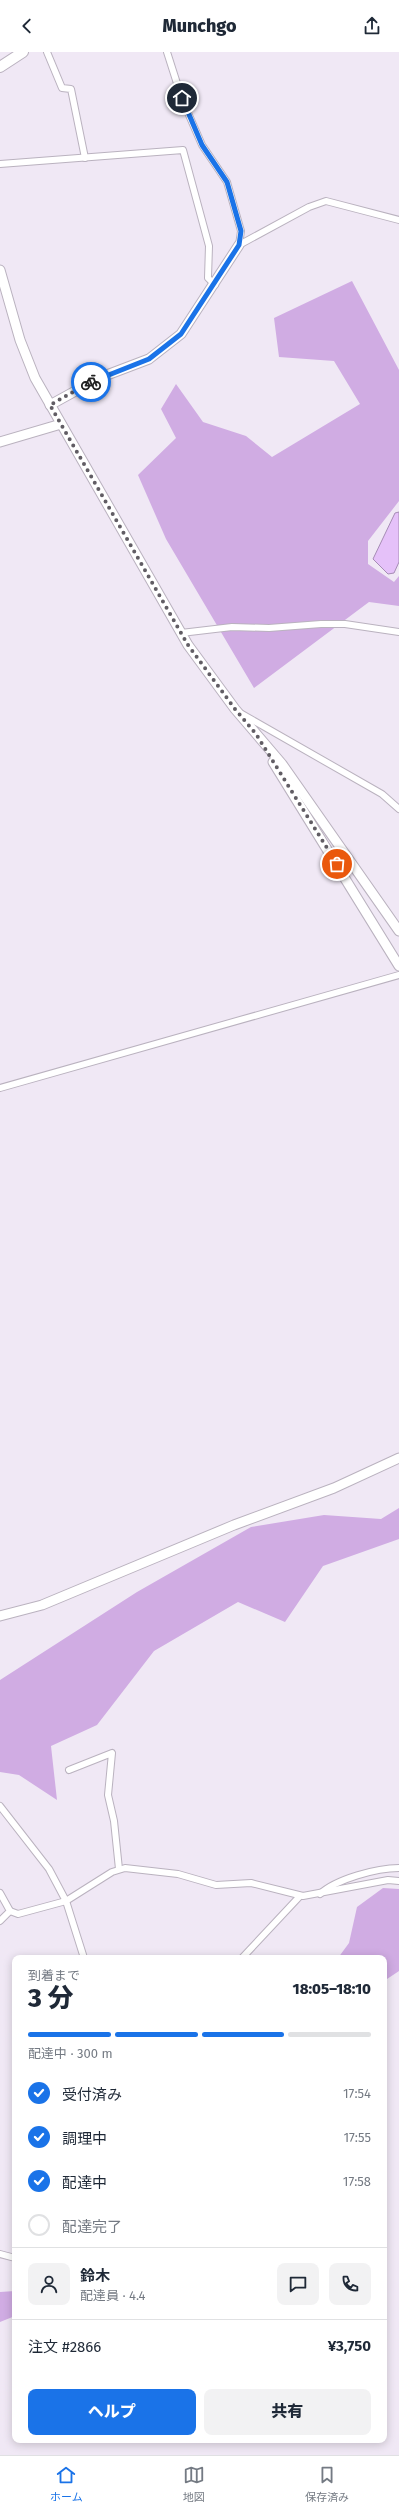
<!DOCTYPE html>
<html lang="ja">
<head>
<meta charset="utf-8">
<style>
	:root { --surface:#fff; --page:#f2f2f3; --text:#1f2937; --muted:#747a83; --line:#e0e1e3; --accent:#1a73e8 }
	body { margin:0; font-family:"Fira Sans","Noto Sans JP",sans-serif; background:var(--page); color:var(--text); height:100vh; display:flex; flex-direction:column; font-size:15px; white-space:nowrap }
	* { box-sizing:border-box; margin:0 }
	p { font-size:13px; color:var(--muted) }
	.icon { flex:none; width:22px; height:22px; fill:none; stroke:currentColor; stroke-width:2; stroke-linecap:round; stroke-linejoin:round }
	.map { position:relative; flex:1; overflow:hidden }
	.sheet { position:absolute; left:12px; top:1903px; width:375px; height:488px; display:flex; flex-direction:column; background:var(--surface); border-radius:8px; box-shadow:0 2px 10px #0003 }
	.sheet>* { flex:none }
	.pin { position:absolute; display:grid; place-items:center; width:34px; height:34px; color:#fff; margin:-17px; border:2px solid #fff; border-radius:50%; box-shadow:0 1px 4px #0007 }
	.courier { position:absolute; display:grid; place-items:center; width:40px; height:40px; margin:-20px; border:3px solid #1a73e8; border-radius:50%; background:#fff; color:#222; box-shadow:0 1px 5px #0007 }
	.head em { font-style:normal; font-weight:800 }
	.head div { display:flex; flex-direction:column-reverse }
	.head { display:flex; align-items:center; justify-content:space-between; height:68px; padding:0 16px }
	h1 { font-size:26px; font-weight:800; line-height:30px }
	.bar { display:grid; grid-template-columns:repeat(4,1fr); gap:6px 4px; align-content:center; height:48px; padding:0 16px }
	.bar i { height:5px; border-radius:3px; background:var(--line) }
	.bar .current { background:var(--accent) }
	.bar p { grid-column:span 4 }
	.line { display:flex; align-items:center; gap:10px; padding:0 16px; border-top:1px solid var(--line) }
	.line div { flex:1 }
	.round { display:grid; place-items:center; flex:none; width:42px; height:42px; border-radius:8px; background:var(--page) }
	ol { padding:0 16px; list-style:none }
	li { display:flex; align-items:center; gap:12px; height:44px }
	li p { margin-inline-start:auto }
	li .icon { padding:4px; border-radius:50%; background:var(--accent); color:#fff; stroke-width:4 }
	li:last-child { color:var(--muted) }
	li i { width:22px; height:22px; border:2px solid var(--line); border-radius:50% }
	.action { display:flex; gap:8px; margin-top:auto; padding:8px 16px }
	.action a { flex:1; height:46px; border-radius:8px; background:var(--accent); color:#fff; font-size:16px; font-weight:800; line-height:46px; text-align:center }
	.action a+a { background:var(--page); color:var(--text) }
	header { display:flex; justify-content:space-between; align-items:center; height:52px; padding:0 16px; background:var(--surface); font-size:18px; font-weight:800 }
	.menu { display:flex; justify-content:space-around; align-items:center; height:56px; border-top:1px solid var(--line); background:var(--surface); font-size:11px; color:var(--muted) }
	.menu a { display:grid; justify-items:center; gap:2px }
	.menu .current { color:var(--accent) }
	.map>svg:first-child { display:block }
</style>
</head>
<body>
<header><svg class="icon" aria-label="back" viewBox="0 0 24 24"><path d="M15 5l-7 7 7 7"/></svg>Munchgo<svg class="icon" aria-label="share" viewBox="0 0 24 24"><path d="M12 15V3M7 8l5-5 5 5M5 13v7h14v-7"/></svg></header>
<div class="map">
<svg width="399" height="2403" viewBox="0 0 399 2403">
	<rect width="100%" height="100%" fill="#f0e8f5"/>
	<g fill="#d0ace3">
		<path d="M352 229 399 318V449L368 489V512L394 530 399 524V554L369 550 254 636 166 487 138 423 176 386 161 357 176 332 203 370 246 384 272 405 360 352 334 309 279 305 274 266Z"/>
		<path d="M399 1456V1487L323 1514 285 1570 238 1550 154 1599 97 1673 51 1694 57 1748 19 1723 0 1720V1628L137 1540 251 1475 324 1463 381 1467Z"/>
		<path d="M383 1836 399 1837V1919L384 1929V1906H338L349 1891 357 1855Z"/>
		<path d="M15 2239V2264L0 2270V2240Z"/>
	</g>
	<path fill="#e5c1f9" stroke="#a68cb5" d="M399 460V510L394 521 388 522 373 507 395 461Z"/>
	<g fill="none" stroke-linecap="round" stroke-linejoin="round">
		<g stroke="#bab2bf" stroke-width="8">
			<g id="street">
				<path d="M47 0 62 36 71 37 85 106"/>
				<path d="M167 0 182 47 202 93 227 130 241 179 239 193"/>
				<path d="M0 112 183 98 209 194 208 226 215 233"/>
				<path d="M239 193 309 155 326 149 399 168"/>
				<path d="M181 581 232 575 269 576 321 572H345L399 580"/>
				<path d="M242 662 382 742 399 757"/>
				<path d="M0 1036 399 923"/>
				<path d="M69 1718 112 1701 108 1743 114 1769 119 1817"/>
				<path d="M0 1754 49 1817 66 1849 84 1906"/>
				<path d="M0 1841 10 1859 0 1869"/>
				<path d="M320 1842C336 1827 377 1816 399 1816"/>
				<path d="M10 1859 18 1862 66 1849 112 1820 125 1816 178 1822 216 1833 251 1831 303 1844 388 1828 399 1829"/>
				<path d="M242 1906 300 1844"/>
				<path d="M0 2202 15 2206"/>
			</g>
		</g>
		<g stroke="#bab2bf" stroke-width="11">
			<g id="secondary">
				<path d="M0 218 20 288 35 326 188 593 235 657 282 712 399 879"/>
				<path d="M50 353 99 326 149 307 181 282 239 193"/>
				<path d="M0 390 61 372"/>
				<path d="M273 710 399 914"/>
				<path d="M0 1564 42 1553 234 1473 334 1436 399 1406"/>
			</g>
		</g>
		<g stroke="#bab2bf" stroke-width="12">
			<path id="primary" d="M0 15 23 0"/>
		</g>
		<use href="#street" stroke="#fff" stroke-width="6"/>
		<use href="#secondary" stroke="#fff" stroke-width="9"/>
		<use href="#primary" stroke="#fff" stroke-width="10"/>
	</g>
	<g fill="none" stroke-linecap="round" stroke-linejoin="round">
		<path stroke="#615d64" stroke-width="4" stroke-dasharray="0 7.2" d="M91 330 50 353 188 593 235 657 256 682 337 812"/>
		<path stroke="#1a73e8" stroke-width="5" d="M91 330 149 307 181 282 239 193 241 179 227 130 202 93 182 46"/>
	</g>
</svg>
<div class="pin" style="left:337px;top:812px;background:#ea580c"><svg class="icon" aria-label="bag" viewBox="0 0 24 24"><path d="M5 8h14l-1 12H6zM9 8a3 3 0 0 1 6 0"/></svg></div>
<div class="pin" style="left:182px;top:46px;background:#1f2937"><svg class="icon" aria-label="home" viewBox="0 0 24 24"><path d="M3 11l9-7 9 7M6 9v11h12V9"/></svg></div>
<div class="courier" style="left:91px;top:330px"><svg class="icon" aria-label="bike" viewBox="0 0 24 24"><circle cx="6" cy="16" r="4"/><circle cx="18" cy="16" r="4"/><path d="M6 16l4-8h5l3 8M10 8l3 8H6M13 5h3"/></svg></div>
<section class="sheet">
<div class="head"><div><h1>3 分</h1><p>到着まで</p></div><em>18:05–18:10</em></div>
<div class="bar"><i class="current"></i><i class="current"></i><i class="current"></i><i></i><p>配達中 · 300 m</p></div>
<ol>
<li><svg class="icon" aria-label="check" viewBox="0 0 24 24"><path d="M5 12l5 5 9-10"/></svg>受付済み<p>17:54</p></li>
<li><svg class="icon" aria-label="check" viewBox="0 0 24 24"><path d="M5 12l5 5 9-10"/></svg>調理中<p>17:55</p></li>
<li><svg class="icon" aria-label="check" viewBox="0 0 24 24"><path d="M5 12l5 5 9-10"/></svg>配達中<p>17:58</p></li>
<li><i></i>配達完了</li>
</ol>
<div class="line" style="height:72px"><a class="round"><svg class="icon" aria-label="person" viewBox="0 0 24 24"><circle cx="12" cy="8" r="4"/><path d="M4 21q1-7 8-7t8 7"/></svg></a><div><b>鈴木</b><p>配達員 · 4.4</p></div><a class="round"><svg class="icon" aria-label="chat" viewBox="0 0 24 24"><path d="M4 5h16v11H9l-5 4z"/></svg></a><a class="round"><svg class="icon" aria-label="phone" viewBox="0 0 24 24"><path d="M5 4h4l2 5-3 2q2 4 5 5l2-3 5 2v4C11 20 4 13 5 4z"/></svg></a></div>
<div class="line" style="height:52px"><div>注文 #2866</div><b>¥3,750</b></div>
<div class="action"><a>ヘルプ</a><a>共有</a></div>
</section>
</div>
<nav class="menu">
<a class="current"><svg class="icon" aria-label="home" viewBox="0 0 24 24"><path d="M3 11l9-7 9 7M6 9v11h12V9"/></svg>ホーム</a>
<a><svg class="icon" aria-label="map" viewBox="0 0 24 24"><path d="M3 6l6-2 6 2 6-2v14l-6 2-6-2-6 2zM9 4v14M15 6v14"/></svg>地図</a>
<a><svg class="icon" aria-label="saved" viewBox="0 0 24 24"><path d="M7 4h10v16l-5-4-5 4z"/></svg>保存済み</a>
</nav>
</body>
</html>
